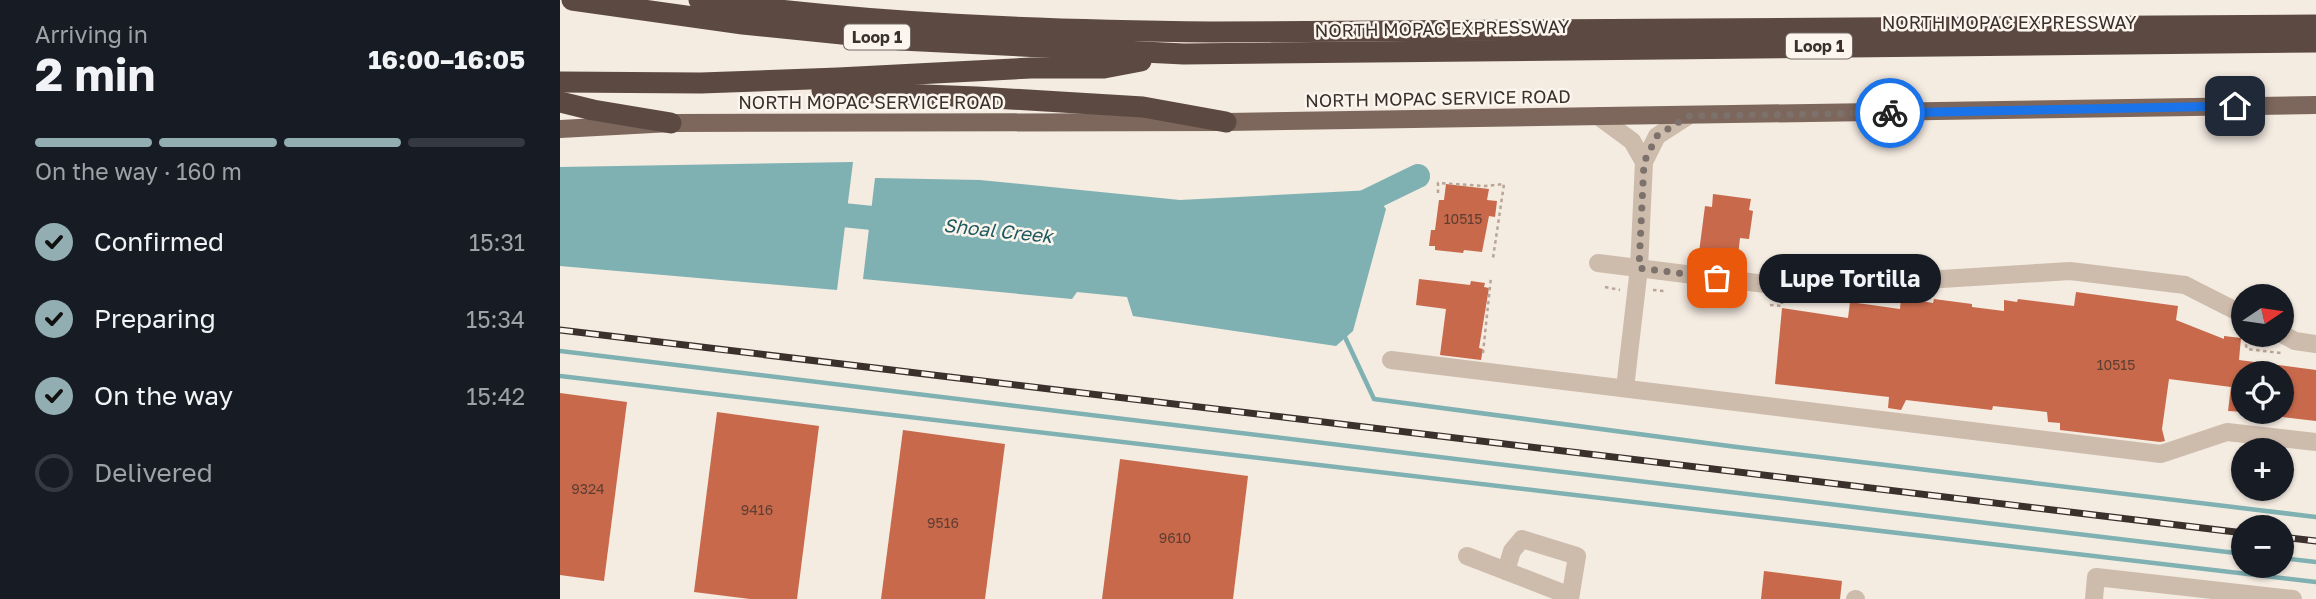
<!DOCTYPE html>
<html lang="en">
<head>
<meta charset="utf-8">
<style>
	:root { --surface:#171b24; --page:#20242c; --text:#f1f3f6; --muted:#9ea1a6; --line:#363941; --accent:#92aeb2 }
	body { margin:0; font-family:"Golos Text",sans-serif; background:var(--page); color:var(--text); height:100vh; display:flex; flex-direction:column; font-size:26px; white-space:nowrap }
	* { box-sizing:border-box; margin:0 }
	p { font-size:23px; color:var(--muted) }
	.icon { flex:none; width:38px; height:38px; fill:none; stroke:currentColor; stroke-width:2; stroke-linecap:round; stroke-linejoin:round }
	.map { position:relative; flex:1; overflow:hidden }
	.drawer { display:flex; flex-direction:column; background:var(--surface); width:560px }
	.drawer>* { flex:none }
	.needle { width:46px; rotate:77deg }
	.fabs { position:absolute; left:1671px; top:284px; display:grid; gap:14px }
	.fabs a { display:grid; place-items:center; width:63px; height:63px; border-radius:50%; background:var(--surface); box-shadow:0 2px 5px #0004; font-size:35px }
	.pin { position:absolute; display:grid; place-items:center; width:60px; height:60px; color:#fff; margin:-30px; border-radius:14px; box-shadow:0 4px 10px #0006 }
	.courier { position:absolute; display:grid; place-items:center; width:70px; height:70px; margin:-35px; border:5px solid #1a73e8; border-radius:50%; background:#fff; color:#222; box-shadow:0 2px 9px #0007 }
	.bubble { position:absolute; height:49px; border-radius:24px; background:var(--surface); box-shadow:0 2px 5px #0004; font-size:23px; font-weight:700; line-height:49px; text-align:center }
	.overview em { font-style:normal; font-weight:700 }
	.overview div { display:flex; flex-direction:column-reverse }
	.overview { display:flex; align-items:center; justify-content:space-between; height:119px; padding:0 35px }
	h1 { font-size:46px; font-weight:700; line-height:52px }
	.bar { display:grid; grid-template-columns:repeat(4,1fr); gap:10px 7px; align-content:center; height:84px; padding:0 35px }
	.bar i { height:9px; border-radius:5px; background:var(--line) }
	.bar .active { background:var(--accent) }
	.bar p { grid-column:span 4 }
	ol { padding:0 35px; list-style:none }
	li { display:flex; align-items:center; gap:21px; height:77px }
	li p { margin-inline-start:auto }
	li .icon { padding:7px; border-radius:50%; background:var(--accent); color:#111; stroke-width:4 }
	li:last-child { color:var(--muted) }
	li i { width:38px; height:38px; border:4px solid var(--line); border-radius:50% }
	main { display:flex; flex:1; min-height:0 }
	.map>svg:first-child { display:block }
</style>
</head>
<body>
<main>
<section class="drawer">
<div class="overview"><div><h1>2 min</h1><p>Arriving in</p></div><em>16:00–16:05</em></div>
<div class="bar"><i class="active"></i><i class="active"></i><i class="active"></i><i></i><p>On the way · 160 m</p></div>
<ol>
<li><svg class="icon" aria-label="check" viewBox="0 0 24 24"><path d="M5 12l5 5 9-10"/></svg>Confirmed<p>15:31</p></li>
<li><svg class="icon" aria-label="check" viewBox="0 0 24 24"><path d="M5 12l5 5 9-10"/></svg>Preparing<p>15:34</p></li>
<li><svg class="icon" aria-label="check" viewBox="0 0 24 24"><path d="M5 12l5 5 9-10"/></svg>On the way<p>15:42</p></li>
<li><i></i>Delivered</li>
</ol>
</section>
<div class="map">
<svg width="1756" height="599" viewBox="0 0 1756 599">
	<rect width="100%" height="100%" fill="#f4ebe1"/>
	<g fill="#7fb0b2">
		<path d="M293 162 277 290 0 266V167Z"/>
		<path d="M315 178 420 180 620 200 812 190 826 209 793 331 776 346 573 316 567 297 517 292 512 299 303 279Z"/>
	</g>
	<g fill="none" stroke-linecap="round" stroke-linejoin="round">
		<g stroke="#7fb0b2" stroke-width="4.5">
			<path d="M784 335 814 399 1169 446 1756 517"/>
			<path d="M0 351 1684 554"/>
			<path d="M0 376 1756 582"/>
			<path d="M1722 558 1756 562"/>
		</g>
		<g stroke="#7fb0b2" stroke-width="24">
			<path d="M786 211 858 176"/>
			<path d="M253 212 342 221"/>
		</g>
	</g>
	<g fill="#c8694b">
		<path d="M886 184 929 189 927 200 937 201 935 217 929 216 922 252 904 250 903 253 875 250V246H869L871 230H875L879 200H884Z"/>
		<path d="M1153 194 1191 199 1189 210 1193 211 1189 239 1180 238 1177 265 1138 260 1145 206 1152 207Z"/>
		<path d="M859 279 910 285 911 281 925 283 924 287 929 288 919 348 923 349 921 360 880 355 886 309 856 305Z"/>
		<path d="M1516 292 1618 306 1616 320 1664 339V336L1681 338 1679 360 1756 370V421L1722 417V368V373H1684V412L1668 411 1671 387 1609 379 1602 429 1605 441 1600 442 1500 430V423L1488 422 1487 412 1433 406 1432 410 1346 400 1341 410 1328 408 1329 397 1215 384 1222 308 1288 318 1290 302 1340 309 1341 298 1373 303 1374 299 1412 304V307L1444 311V300L1457 302 1458 299 1514 306Z"/>
		<path d="M0 393 67 402 44 581 0 575Z"/>
		<path d="M157 412 259 426 237 599H190L134 592Z"/>
		<path d="M343 430 445 444 425 599H321Z"/>
		<path d="M560 459 688 476 673 599H542Z"/>
		<path d="M1204 571 1282 581 1280 599H1201Z"/>
	</g>
	<g fill="none" stroke-linecap="round" stroke-linejoin="round">
		<g stroke="#b9a596" stroke-width="2.5" stroke-dasharray="3.5 3.5" stroke-linecap="butt">
			<path d="M878 193V183L925 186 944 184 933 258"/>
			<path d="M1045 287 1060 290"/>
			<path d="M1093 290 1104 291"/>
			<path d="M1210 305 1222 306V302"/>
			<path d="M1674 329 1683 334 1687 349 1721 353"/>
			<path d="M923 353 931 277"/>
		</g>
		<g stroke="#cdbbac" stroke-width="18">
			<path d="M1038 116 1072 141 1084 162"/>
			<path d="M1038 263 1237 288 1510 271 1625 285 1684 315"/>
			<path d="M1722 334 1735 341 1756 344"/>
			<path d="M831 360 1601 454 1667 432 1756 442"/>
			<path d="M1065 388 1079 268 1084 162 1097 136 1128 116"/>
			<path d="M907 556 946 571 952 551 962 539 1017 556 1010 599"/>
			<path d="M946 571 1010 596"/>
			<path d="M1295 599H1296"/>
			<path d="M1534 599 1536 577 1733 599"/>
		</g>
		<path stroke="#7d675c" stroke-width="18" d="M0 129 111 123 666 122 1756 105"/>
		<g stroke="#5c4a42" stroke-width="21">
			<path d="M12 0 183 24 341 40 624 54 1756 42"/>
			<path d="M139 0C310 24 481 30 653 32L1756 25"/>
			<path d="M0 82 141 83 278 78 471 68H544L581 61"/>
			<path d="M262 91 417 97 583 107 666 122"/>
			<path d="M0 102 33 110 111 123"/>
		</g>
		<g stroke="#3b302b" stroke-width="7">
			<g id="rail">
				<path d="M0 330 1684 533"/>
				<path d="M1722 537 1756 541"/>
			</g>
		</g>
		<use href="#rail" stroke="#fbf5ee" stroke-width="4.5" stroke-dasharray="13" stroke-linecap="butt"/>
	</g>
	<g fill="none" stroke-linecap="round" stroke-linejoin="round">
		<path stroke="#7c716b" stroke-width="7" stroke-dasharray="0 12.6" d="M1157 278 1079 268 1084 162 1097 136 1128 116 1330 113"/>
		<path stroke="#1a73e8" stroke-width="9" d="M1330 113 1675 106"/>
	</g>
	<g text-anchor="middle" dominant-baseline="central" stroke-width="5" stroke-linejoin="round" paint-order="stroke">
		<g font-size="14" fill="#5e3e33">
			<text x="903" y="218">10515</text>
			<text x="1556" y="364">10515</text>
			<text x="28" y="488">9324</text>
			<text x="197" y="509">9416</text>
			<text x="383" y="522">9516</text>
			<text x="615" y="537">9610</text>
		</g>
		<g fill="#fbf5ee" stroke="#756b66" stroke-width="2">
			<rect x="284" y="24.5" width="66" height="25" rx="5"/>
			<rect x="1226" y="33.5" width="66" height="25" rx="5"/>
		</g>
		<g font-size="16" font-weight="bold" fill="#3b302b">
			<text x="317" y="37">Loop 1</text>
			<text x="1259" y="46">Loop 1</text>
		</g>
		<g font-size="18" fill="#3b302b" stroke="#fbf5ee">
			<text x="1449" y="22">NORTH MOPAC EXPRESSWAY</text>
			<text transform="translate(882 28) rotate(-1)">NORTH MOPAC EXPRESSWAY</text>
			<text transform="translate(878 98) rotate(-1)">NORTH MOPAC SERVICE ROAD</text>
			<text x="311" y="102">NORTH MOPAC SERVICE ROAD</text>
		</g>
		<g font-size="19" font-style="italic" fill="#1f5a5e" stroke="#fbf5ee">
			<text transform="translate(438 230) rotate(6)">Shoal Creek</text>
		</g>
	</g>
</svg>
<div class="fabs">
<a><svg class="needle" viewBox="-14 -14 28 28"><path d="M0-13l5 13h-10z" fill="#e53935"/><path d="M0 13l5-13h-10z" fill="#9ea1a6"/></svg></a>
<a><svg class="icon" aria-label="locate" viewBox="0 0 24 24"><circle cx="12" cy="12" r="6"/><path d="M12 2v4M12 18v4M2 12h4M18 12h4"/></svg></a>
<a>+</a>
<a>−</a>
</div>
<div class="pin" style="left:1157px;top:278px;background:#ea580c"><svg class="icon" aria-label="bag" viewBox="0 0 24 24"><path d="M5 8h14l-1 12H6zM9 8a3 3 0 0 1 6 0"/></svg></div>
<div class="pin" style="left:1675px;top:106px;background:#1f2937"><svg class="icon" aria-label="home" viewBox="0 0 24 24"><path d="M3 11l9-7 9 7M6 9v11h12V9"/></svg></div>
<div class="courier" style="left:1330px;top:113px"><svg class="icon" aria-label="bike" viewBox="0 0 24 24"><circle cx="6" cy="16" r="4"/><circle cx="18" cy="16" r="4"/><path d="M6 16l4-8h5l3 8M10 8l3 8H6M13 5h3"/></svg></div>
<div class="bubble" style="left:1199px;top:254px;width:182px">Lupe Tortilla</div>
</div>
</main>
</body>
</html>
